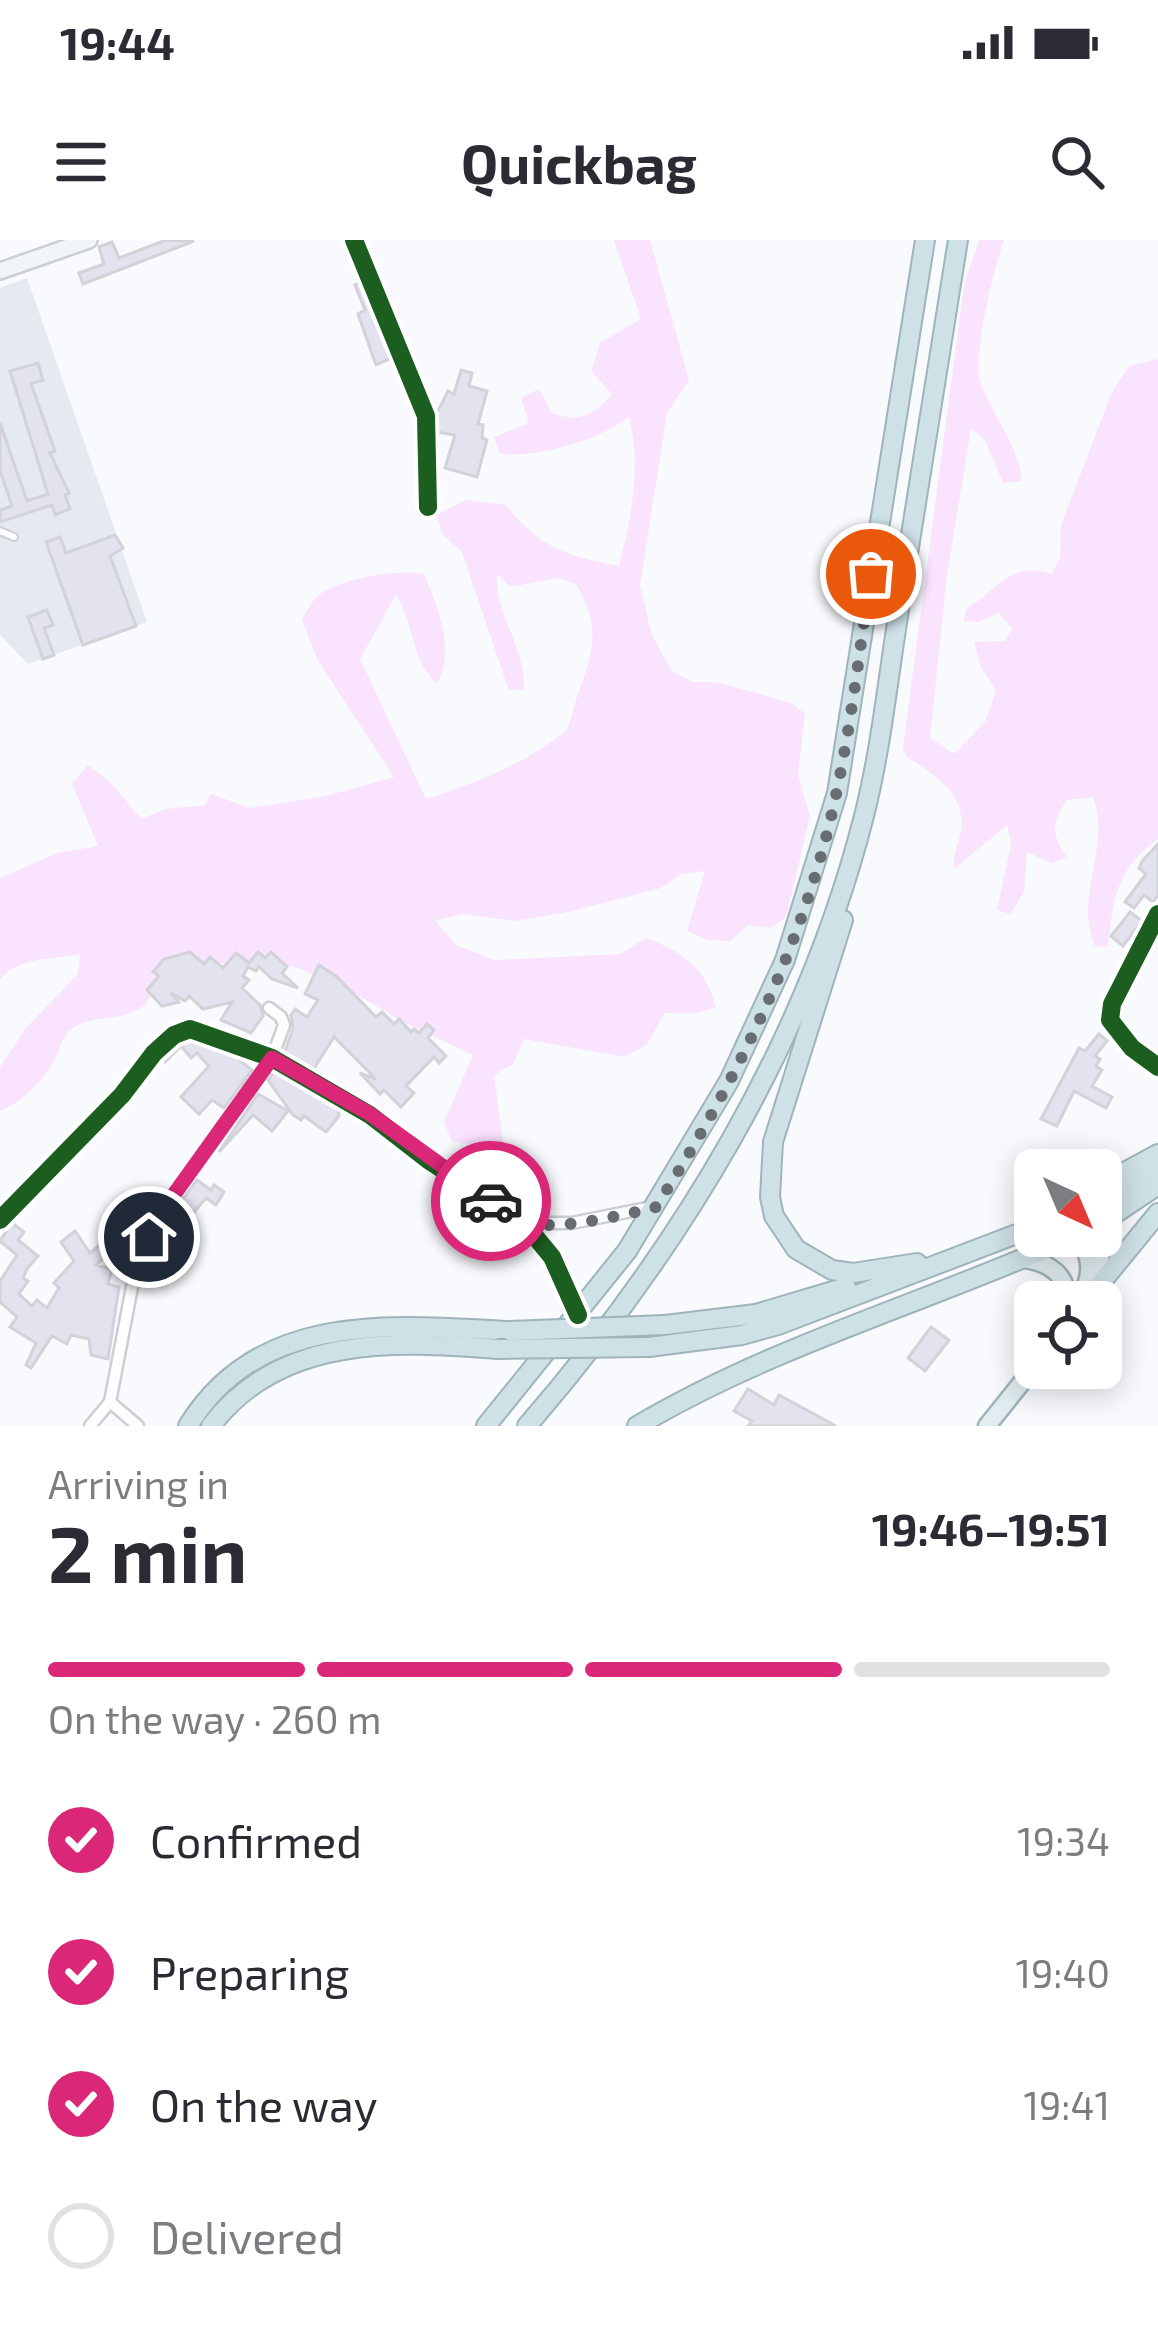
<!DOCTYPE html>
<html lang="en">
<head>
<meta charset="utf-8">
<style>
	:root { --surface:#fff; --page:#f7f7f7; --text:#2b2b33; --muted:#7c7c81; --line:#e1e1e2; --accent:#db2777 }
	body { margin:0; font-family:"Exo 2",sans-serif; background:var(--page); color:var(--text); height:100vh; display:flex; flex-direction:column; font-size:45px; white-space:nowrap }
	* { box-sizing:border-box; margin:0 }
	p { font-size:39px; color:var(--muted) }
	.icon { flex:none; width:66px; height:66px; fill:none; stroke:currentColor; stroke-width:2; stroke-linecap:round; stroke-linejoin:round }
	.map { position:relative; height:1186px; overflow:hidden }
	.drawer { display:flex; flex-direction:column; background:var(--surface); flex:1 }
	.drawer>* { flex:none }
	.needle { width:78px; rotate:136deg }
	.fabs { position:absolute; left:1014px; top:909px; display:grid; gap:24px }
	.fabs a { display:grid; place-items:center; width:108px; height:108px; border-radius:18px; background:var(--surface); box-shadow:0 6px 30px #0003; font-size:60px }
	.pin { position:absolute; display:grid; place-items:center; width:102px; height:102px; color:#fff; margin:-51px; border:6px solid #fff; border-radius:50%; box-shadow:0 3px 12px #0007 }
	.courier { position:absolute; display:grid; place-items:center; width:120px; height:120px; margin:-60px; border:9px solid #db2777; border-radius:50%; background:#fff; color:#222; box-shadow:0 3px 15px #0007 }
	.headline em { font-style:normal; font-weight:700 }
	.headline div { display:flex; flex-direction:column-reverse }
	.headline { display:flex; align-items:center; justify-content:space-between; height:204px; padding:0 48px }
	h1 { font-size:78px; font-weight:700; line-height:90px }
	.bar { display:grid; grid-template-columns:repeat(4,1fr); gap:18px 12px; align-content:center; height:144px; padding:0 48px }
	.bar i { height:15px; border-radius:9px; background:var(--line) }
	.bar .active { background:var(--accent) }
	.bar p { grid-column:span 4 }
	ol { padding:0 48px; list-style:none }
	li { display:flex; align-items:center; gap:36px; height:132px }
	li p { margin-inline-start:auto }
	li .icon { padding:12px; border-radius:50%; background:var(--accent); color:#fff; stroke-width:4 }
	li:last-child { color:var(--muted) }
	li i { width:66px; height:66px; border:6px solid var(--line); border-radius:50% }
	.status { display:flex; justify-content:space-between; align-items:center; height:84px; padding:0 60px; background:var(--surface); direction:ltr }
	.status svg { height:33px; fill:currentColor }
	header { display:flex; justify-content:space-between; align-items:center; height:156px; padding:0 48px; background:var(--surface); font-size:54px; font-weight:700 }
	.map>svg:first-child { display:block }
</style>
</head>
<body>
<div class="status"><b>19:44</b><svg viewBox="0 0 49 12"><path d="M0 12V9h3v3zM5 12V6h3v6zM10 12V3h3v9zM15 12V0h3v12zM26 1h20v11H26zM47 4h2v5h-2z"/></svg></div>
<header><svg class="icon" aria-label="menu" viewBox="0 0 24 24"><path d="M4 6h16M4 12h16M4 18h16"/></svg>Quickbag<svg class="icon" aria-label="search" viewBox="0 0 24 24"><circle cx="10" cy="10" r="6"/><path d="M15 15l6 6"/></svg></header>
<div class="map">
<svg width="1158" height="1186" viewBox="0 0 1158 1186">
	<rect width="100%" height="100%" fill="#f8fafd"/>
	<path fill="#e4eaf0" d="M27 38 147 382 28 424 0 395V48Z"/>
	<g fill="#fae3fe">
		<path d="M614 0H650L689 140 667 173 640 345 651 393 671 430 692 442H715L757 453 791 463 805 473 798 535 810 577 786 677 771 688 748 685 730 701 707 700 687 691 705 631 681 634 661 648 568 672 515 681 464 674 435 680 456 705 495 720 620 714 646 698C681 710 708 730 716 768L696 773H665L646 805 625 817 524 799 513 824 494 835 503 902 480 906 452 902 444 882 473 815 405 783 340 745 295 727 252 721 168 728C158 739 153 758 143 766 120 785 85 771 66 795 60 802 59 813 54 821 43 840 21 863 0 871V827L26 788 78 734 80 714C53 720 18 716 0 740V638L58 613 98 606 72 544 88 525 112 544 141 579 166 569 205 565 211 554 250 568 326 556 394 537 317 419 302 380C306 373 312 360 319 355 343 338 396 329 424 334 439 370 456 408 437 444 409 417 416 386 396 355L360 419 426 559C474 543 521 526 562 494 571 487 572 472 576 460 592 414 603 389 576 344L558 338 510 347 497 333C494 374 526 408 524 449L509 451 462 312 443 295 437 275 465 260 506 265C540 308 566 316 619 326 631 279 642 225 629 177 595 201 543 217 500 214L494 197 529 183 521 158 539 149 552 173C579 183 593 176 612 154L591 131 600 103 641 79Z"/>
		<path d="M979 0H1004C994 28 970 121 982 147 996 179 1018 206 1022 241L1003 243 985 200 971 188 947 335 930 498 954 514 985 482 996 450 980 426 974 402 1005 401 1012 389 999 373 979 382 963 381 967 368C1002 348 1009 320 1052 334L1060 317 1061 285 1112 152 1129 126 1158 119V599C1116 629 1113 659 1108 707L1095 706C1073 656 1112 607 1093 557L1067 560C1051 582 1051 595 1067 617L1051 623 1027 612 1024 652 1010 674 997 670 1011 604 1007 585 954 629C953 614 958 605 961 591 967 553 933 534 907 517L903 508 964 45Z"/>
	</g>
	<g fill="#e2e3ee" stroke="#d2d2d8" stroke-width="3">
		<path d="M166 0 194 1 83 44 79 33 104 24 99 7 112 2 119 18Z"/>
		<path d="M361 42 388 108 389 119 376 125 358 74 365 70 355 45Z"/>
		<path d="M38 123 43 140 31 144 55 211 50 213 69 253 65 255 70 269 55 275 52 265 0 282V270L12 266 0 230V183L27 261 48 254 10 131Z"/>
		<path d="M461 130 472 133 469 146 487 151 478 184 483 185 482 198 487 200 477 237 445 228 455 195 436 192 434 170 438 171 448 151 454 154Z"/>
		<path d="M115 295 123 308 110 316 136 386 83 405 46 302 60 297 66 313Z"/>
		<path d="M47 370 53 385 44 388 54 415 43 419 28 377Z"/>
		<path d="M1158 604V655L1153 662 1144 655 1134 668 1125 662 1146 634 1139 628 1143 620Z"/>
		<path d="M1130 672 1142 681 1123 706 1111 696Z"/>
		<path d="M190 712 204 724 210 717 223 728 236 713 249 723 258 712 265 718 271 712 287 727 282 733 298 748 272 739 259 727 256 731 248 727 243 736 249 740 242 748 260 765 263 776 251 793 221 780 232 762 203 769 189 756 185 761 171 753 179 762 162 766 147 750 159 736 153 732 164 719Z"/>
		<path d="M319 725 336 736 376 777 382 772 394 784 399 779 411 792 414 789 419 793 427 784 434 790 428 798 446 816 439 823 434 817 406 846 414 853 401 867 384 850 380 854 360 833 376 839 334 797 313 830 284 814 293 788 291 775 295 769 307 777 318 760 305 754Z"/>
		<path d="M1099 794 1107 801 1095 816 1100 819 1096 826 1102 830 1092 846 1112 857 1106 868 1074 851 1057 886 1041 879 1079 808 1085 811Z"/>
		<path d="M190 799 233 815 252 830 224 868 212 860 199 874 181 857 209 826 197 813 191 818 181 806 165 822 162 819Z"/>
		<path d="M275 831 338 868 339 876 326 892 304 876 301 880 293 875 268 840Z"/>
		<path d="M258 854 288 871 272 891 253 875 219 912Z"/>
		<path d="M197 940 211 950 214 945 224 952 216 965 206 958 190 977 176 968Z"/>
		<path d="M12 983 24 992 18 1000 38 1016 27 1029 23 1038 28 1041 19 1054 32 1066 37 1060 47 1068 59 1048 54 1043 74 1021 61 1002 75 991 90 1013 105 1000 114 1009 96 1025 112 1029 108 1044 119 1047 108 1119 91 1115 89 1099 71 1095 67 1104 52 1096 31 1128 26 1125 36 1103 10 1087 17 1077 0 1062V1041L17 1015 0 1001Z"/>
		<path d="M931 1087 949 1100 925 1131 908 1118Z"/>
		<path d="M748 1149 774 1165 779 1155 836 1186H748L752 1181 734 1171Z"/>
	</g>
	<g fill="none" stroke-linecap="round" stroke-linejoin="round">
		<path stroke="#d7d9dd" stroke-width="18" stroke-dasharray="18 9" stroke-linecap="butt" d="M1101 964 1123 953"/>
		<g stroke="#cbcfd4" stroke-width="10">
			<path id="lane" d="M0 291 14 297"/>
		</g>
		<g stroke="#cbcfd4" stroke-width="15">
			<g id="street">
				<path d="M354 0 426 176 428 267"/>
				<path d="M1158 674 1112 764 1110 780 1132 808 1158 827"/>
				<path d="M0 980 122 855 154 813 174 795 190 789 272 818 370 875 428 920 524 983 552 1017 577 1072"/>
				<path d="M524 983H572L652 967"/>
				<path d="M90 1186 110 1162"/>
				<path d="M138 1186 110 1162 137 1021 165 967 272 818 284 785 281 777 269 768"/>
			</g>
		</g>
		<g stroke="#cbcfd4" stroke-width="20">
			<path id="secondary" d="M0 31 89 0"/>
		</g>
		<g stroke="#9fb4ba" stroke-width="21">
			<g id="primary">
				<path d="M1025 1019C1050 1023 1068 1035 1067 1062"/>
				<path d="M1092 1051 1098 1036 1104 988"/>
				<path d="M1077 1062C1093 1038 1093 1021 1079 996"/>
				<path d="M987 1186 1035 1126"/>
			</g>
		</g>
		<g stroke="#9fb4ba" stroke-width="22">
			<g id="highway">
				<path d="M843 680 773 902 770 957 774 976 796 1009 832 1030 853 1033 917 1023"/>
				<path d="M1101 945 1158 914"/>
				<path d="M1123 953 1158 930"/>
				<path d="M1110 977 1158 945"/>
				<path d="M1086 1061 1158 973"/>
				<path d="M665 1085 756 1074 846 1047"/>
				<path d="M649 1107 742 1095 778 1085 1035 987"/>
				<path d="M188 1186C259 1070 394 1085 510 1091"/>
				<path d="M211 1186C279 1095 395 1101 497 1109"/>
				<path d="M486 1186 627 1011 729 841 785 720 837 553 925 0"/>
				<path d="M527 1186C679 1010 806 804 864 576 881 509 888 438 899 370 919 246 939 123 958 0"/>
				<path d="M637 1186C776 1104 929 1062 1075 996"/>
			</g>
		</g>
		<use href="#lane" stroke="#fefeff" stroke-width="6"/>
		<use href="#street" stroke="#fefeff" stroke-width="10"/>
		<use href="#secondary" stroke="#f0f6f8" stroke-width="15"/>
		<use href="#primary" stroke="#e1edf0" stroke-width="16"/>
		<use href="#highway" stroke="#cee1e7" stroke-width="18"/>
		<g stroke="#9fb4ba" stroke-width="22" stroke-linecap="butt">
			<g id="highway-bridge">
				<path d="M510 1091 665 1085"/>
				<path d="M497 1109 649 1107"/>
			</g>
		</g>
		<use href="#highway-bridge" stroke="#cee1e7" stroke-width="18"/>
		<g stroke="#fff" stroke-width="26">
			<g id="cycleway">
				<path d="M354 0 426 176 428 267"/>
				<path d="M1158 674 1112 764 1110 780 1132 808 1158 827"/>
				<path d="M0 980 122 855 154 813 174 795 190 789 272 818 370 875 428 920 524 983 552 1017 578 1075"/>
			</g>
		</g>
		<use href="#cycleway" stroke="#1b5e20" stroke-width="18"/>
	</g>
	<g fill="none" stroke-linecap="round" stroke-linejoin="round">
		<path stroke="#686d72" stroke-width="12" stroke-dasharray="0 21.6" d="M491 961C500 967 512 979 523 982 553 992 624 975 656 967 737 841 807 698 837 550 852 479 860 406 871 334"/>
		<path stroke="#db2777" stroke-width="15" d="M149 997 165 967 272 818 370 874 491 961"/>
	</g>
</svg>
<div class="fabs">
<a><svg class="needle" viewBox="-14 -14 28 28"><path d="M0-13l5 13h-10z" fill="#e53935"/><path d="M0 13l5-13h-10z" fill="#7c7c81"/></svg></a>
<a><svg class="icon" aria-label="locate" viewBox="0 0 24 24"><circle cx="12" cy="12" r="6"/><path d="M12 2v4M12 18v4M2 12h4M18 12h4"/></svg></a>
</div>
<div class="pin" style="left:871px;top:334px;background:#ea580c"><svg class="icon" aria-label="bag" viewBox="0 0 24 24"><path d="M5 8h14l-1 12H6zM9 8a3 3 0 0 1 6 0"/></svg></div>
<div class="pin" style="left:149px;top:997px;background:#1f2937"><svg class="icon" aria-label="home" viewBox="0 0 24 24"><path d="M3 11l9-7 9 7M6 9v11h12V9"/></svg></div>
<div class="courier" style="left:491px;top:961px"><svg class="icon" aria-label="car" viewBox="0 0 24 24"><path d="M5 17H2v-5l4-1 3-4h7l3 4 3 1v5h-3M9 17h6M6 11h13"/><circle cx="7" cy="17" r="2"/><circle cx="17" cy="17" r="2"/></svg></div>
</div>
<section class="drawer">
<div class="headline"><div><h1>2 min</h1><p>Arriving in</p></div><em>19:46–19:51</em></div>
<div class="bar"><i class="active"></i><i class="active"></i><i class="active"></i><i></i><p>On the way · 260 m</p></div>
<ol>
<li><svg class="icon" aria-label="check" viewBox="0 0 24 24"><path d="M5 12l5 5 9-10"/></svg>Confirmed<p>19:34</p></li>
<li><svg class="icon" aria-label="check" viewBox="0 0 24 24"><path d="M5 12l5 5 9-10"/></svg>Preparing<p>19:40</p></li>
<li><svg class="icon" aria-label="check" viewBox="0 0 24 24"><path d="M5 12l5 5 9-10"/></svg>On the way<p>19:41</p></li>
<li><i></i>Delivered</li>
</ol>
</section>
</body>
</html>
